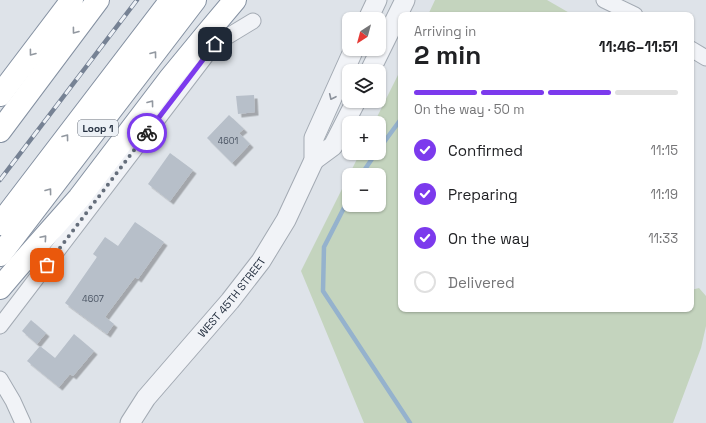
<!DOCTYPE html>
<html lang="en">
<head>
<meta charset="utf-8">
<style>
	:root { --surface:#fff; --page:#f2f2f2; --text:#202124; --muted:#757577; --line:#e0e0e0; --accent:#7c3aed }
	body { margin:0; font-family:"Space Grotesk",sans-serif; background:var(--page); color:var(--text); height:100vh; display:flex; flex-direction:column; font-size:15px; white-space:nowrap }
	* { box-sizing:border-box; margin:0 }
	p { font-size:13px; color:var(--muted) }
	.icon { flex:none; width:22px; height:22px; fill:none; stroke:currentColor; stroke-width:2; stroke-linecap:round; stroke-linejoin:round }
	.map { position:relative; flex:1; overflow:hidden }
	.drawer { position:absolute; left:398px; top:12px; width:296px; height:300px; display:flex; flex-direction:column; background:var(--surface); border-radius:8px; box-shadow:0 1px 3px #0004 }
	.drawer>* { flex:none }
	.needle { width:26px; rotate:216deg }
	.fabs { position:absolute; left:342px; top:12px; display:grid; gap:8px }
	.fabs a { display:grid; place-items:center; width:44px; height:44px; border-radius:8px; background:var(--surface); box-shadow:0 1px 3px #0004; font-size:20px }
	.pin { position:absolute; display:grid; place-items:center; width:34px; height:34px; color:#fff; margin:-17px; border-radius:8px; box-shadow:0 2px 6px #0006 }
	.courier { position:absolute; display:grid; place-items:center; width:40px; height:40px; margin:-20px; border:3px solid #7c3aed; border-radius:50%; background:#fff; color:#222; box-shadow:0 1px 5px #0007 }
	.head em { font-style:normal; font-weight:700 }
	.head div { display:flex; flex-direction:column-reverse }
	.head { display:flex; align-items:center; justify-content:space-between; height:68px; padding:0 16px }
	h1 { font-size:26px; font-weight:700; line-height:30px }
	.bar { display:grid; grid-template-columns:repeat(4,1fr); gap:6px 4px; align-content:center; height:48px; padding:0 16px }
	.bar i { height:5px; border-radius:3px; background:var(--line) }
	.bar .current { background:var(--accent) }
	.bar p { grid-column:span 4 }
	ol { padding:0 16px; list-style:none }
	li { display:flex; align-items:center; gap:12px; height:44px }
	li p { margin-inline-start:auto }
	li .icon { padding:4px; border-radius:50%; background:var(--accent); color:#fff; stroke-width:4 }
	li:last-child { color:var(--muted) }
	li i { width:22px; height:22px; border:2px solid var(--line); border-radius:50% }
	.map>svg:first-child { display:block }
</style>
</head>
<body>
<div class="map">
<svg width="706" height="423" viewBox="0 0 706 423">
	<defs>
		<filter id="shadow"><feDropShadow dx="3.5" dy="3.5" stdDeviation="0" flood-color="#0004"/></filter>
	</defs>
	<rect width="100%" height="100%" fill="#dee3e9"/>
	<g fill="#c4d4be" fill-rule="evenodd">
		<path d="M435 0H547L573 15H428Z"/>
		<path d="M401 69V309H691V290L699 288 706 296V326L701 348 673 423H364L301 271 360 153H379V123H374ZM349 175H379V205H349Z"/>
	</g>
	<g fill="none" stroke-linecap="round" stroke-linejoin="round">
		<g stroke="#95b2cd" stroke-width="4.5">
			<path d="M379 149 401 119"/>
			<path d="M361 175 376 153"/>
			<path d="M349 198 324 247 323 291 410 423"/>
		</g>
	</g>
	<g fill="#b7bfc9" filter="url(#shadow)">
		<path d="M254 95 255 112 238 114 236 96Z"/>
		<path d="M229 115 244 129 239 133 250 144 232 163 207 138Z"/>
		<path d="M170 153 193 170 170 201 148 184Z"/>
		<path d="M135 222 164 242 138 279 135 277 105 317 114 324 107 334 65 303 97 257 93 254 105 237 118 246Z"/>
		<path d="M31 320 46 333 37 344 22 331Z"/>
		<path d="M74 334 94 351 73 376 70 374 59 387 27 361 40 346 55 358Z"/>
	</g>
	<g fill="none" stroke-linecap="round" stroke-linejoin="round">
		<g stroke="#a3aab3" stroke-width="17">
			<g id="minor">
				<path d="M604 0 635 15"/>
				<path d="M691 49 706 58"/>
				<path d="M0 326 215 44 253 21"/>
				<path d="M0 379 13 401 23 423"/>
			</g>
		</g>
		<g stroke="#a3aab3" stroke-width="21">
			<g id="tertiary">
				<path d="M368 19 377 0"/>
				<path d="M370 71 405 0"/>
				<path d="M314 160 333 146 356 101"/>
				<path id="s1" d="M130 423 146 398 230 301 261 261 286 220 314 160V138L354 49"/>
			</g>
		</g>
		<g stroke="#8490a1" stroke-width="24">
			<g id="motorway">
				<path d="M0 95 72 0"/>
				<path d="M0 131 98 0"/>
				<path d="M0 224 171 0"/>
				<path d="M0 255 195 0"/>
				<path d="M0 288 17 268 79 198 171 77 208 32 235 0"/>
			</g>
		</g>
		<use href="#minor" stroke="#f1f3f7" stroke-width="15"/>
		<use href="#tertiary" stroke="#f1f3f7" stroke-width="19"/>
		<use href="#motorway" stroke="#fff" stroke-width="22"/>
		<g stroke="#768294" stroke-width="4.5">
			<path id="rail" d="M0 180 137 0"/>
		</g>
		<use href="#rail" stroke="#edf1f6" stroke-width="3" stroke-dasharray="9" stroke-linecap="butt"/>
	</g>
	<defs><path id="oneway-chevron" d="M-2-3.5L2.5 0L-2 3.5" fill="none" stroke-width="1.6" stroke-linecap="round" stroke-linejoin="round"/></defs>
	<g stroke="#9298a0">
		<use href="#oneway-chevron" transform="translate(75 31) rotate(127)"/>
		<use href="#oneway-chevron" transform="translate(32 53) rotate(127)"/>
		<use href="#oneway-chevron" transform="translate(154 54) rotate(-53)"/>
		<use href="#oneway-chevron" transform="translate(151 103) rotate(-53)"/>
		<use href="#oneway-chevron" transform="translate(66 137) rotate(-53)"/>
		<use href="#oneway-chevron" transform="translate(49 191) rotate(-53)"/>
		<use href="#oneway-chevron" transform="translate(44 238) rotate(-49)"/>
	</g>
	<use stroke="#8c929c" href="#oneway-chevron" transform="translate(332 97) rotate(115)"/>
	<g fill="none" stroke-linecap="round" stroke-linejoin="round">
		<path stroke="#666f7c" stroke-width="4" stroke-dasharray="0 7.2" d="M47 265 147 133"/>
		<path stroke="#7c3aed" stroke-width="5" d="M147 133 215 44"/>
	</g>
	<g text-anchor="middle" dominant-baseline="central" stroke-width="3" stroke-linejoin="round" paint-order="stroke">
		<g font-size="9" fill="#4a5463">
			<text x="228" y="141">4601</text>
			<text x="93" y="299">4607</text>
		</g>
		<rect fill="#edf1f6" stroke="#626b77" stroke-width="1" x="78" y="120" width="40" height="16" rx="3"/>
		<g font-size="10" font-weight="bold" fill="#263141">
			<text x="98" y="128">Loop 1</text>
		</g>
		<g font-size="11" fill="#263141" stroke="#edf1f6">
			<text stroke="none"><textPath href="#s1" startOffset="162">WEST 45TH STREET</textPath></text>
		</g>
	</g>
</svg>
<div class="fabs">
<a><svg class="needle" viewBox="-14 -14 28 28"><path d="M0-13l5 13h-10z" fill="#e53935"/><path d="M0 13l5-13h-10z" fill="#757577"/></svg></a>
<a><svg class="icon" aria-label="layers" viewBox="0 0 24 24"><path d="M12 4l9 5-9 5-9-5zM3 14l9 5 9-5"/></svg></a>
<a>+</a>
<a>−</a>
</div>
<div class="pin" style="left:47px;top:265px;background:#ea580c"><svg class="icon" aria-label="bag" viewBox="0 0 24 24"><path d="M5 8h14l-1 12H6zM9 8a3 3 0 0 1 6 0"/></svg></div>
<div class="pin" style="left:215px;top:44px;background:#1f2937"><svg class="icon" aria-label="home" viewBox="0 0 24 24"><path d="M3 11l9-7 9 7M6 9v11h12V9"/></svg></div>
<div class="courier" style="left:147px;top:133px"><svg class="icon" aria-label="bike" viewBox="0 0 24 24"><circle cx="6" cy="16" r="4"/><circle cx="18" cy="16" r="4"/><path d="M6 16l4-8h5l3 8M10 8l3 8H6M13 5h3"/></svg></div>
<section class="drawer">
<div class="head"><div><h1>2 min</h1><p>Arriving in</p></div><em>11:46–11:51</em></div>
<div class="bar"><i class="current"></i><i class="current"></i><i class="current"></i><i></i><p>On the way · 50 m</p></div>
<ol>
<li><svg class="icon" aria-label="check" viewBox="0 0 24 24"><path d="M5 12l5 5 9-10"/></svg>Confirmed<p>11:15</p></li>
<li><svg class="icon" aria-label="check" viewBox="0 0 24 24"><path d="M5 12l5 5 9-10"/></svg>Preparing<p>11:19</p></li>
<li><svg class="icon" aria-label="check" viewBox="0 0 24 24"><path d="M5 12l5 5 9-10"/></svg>On the way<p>11:33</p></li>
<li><i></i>Delivered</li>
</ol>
</section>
</div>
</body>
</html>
